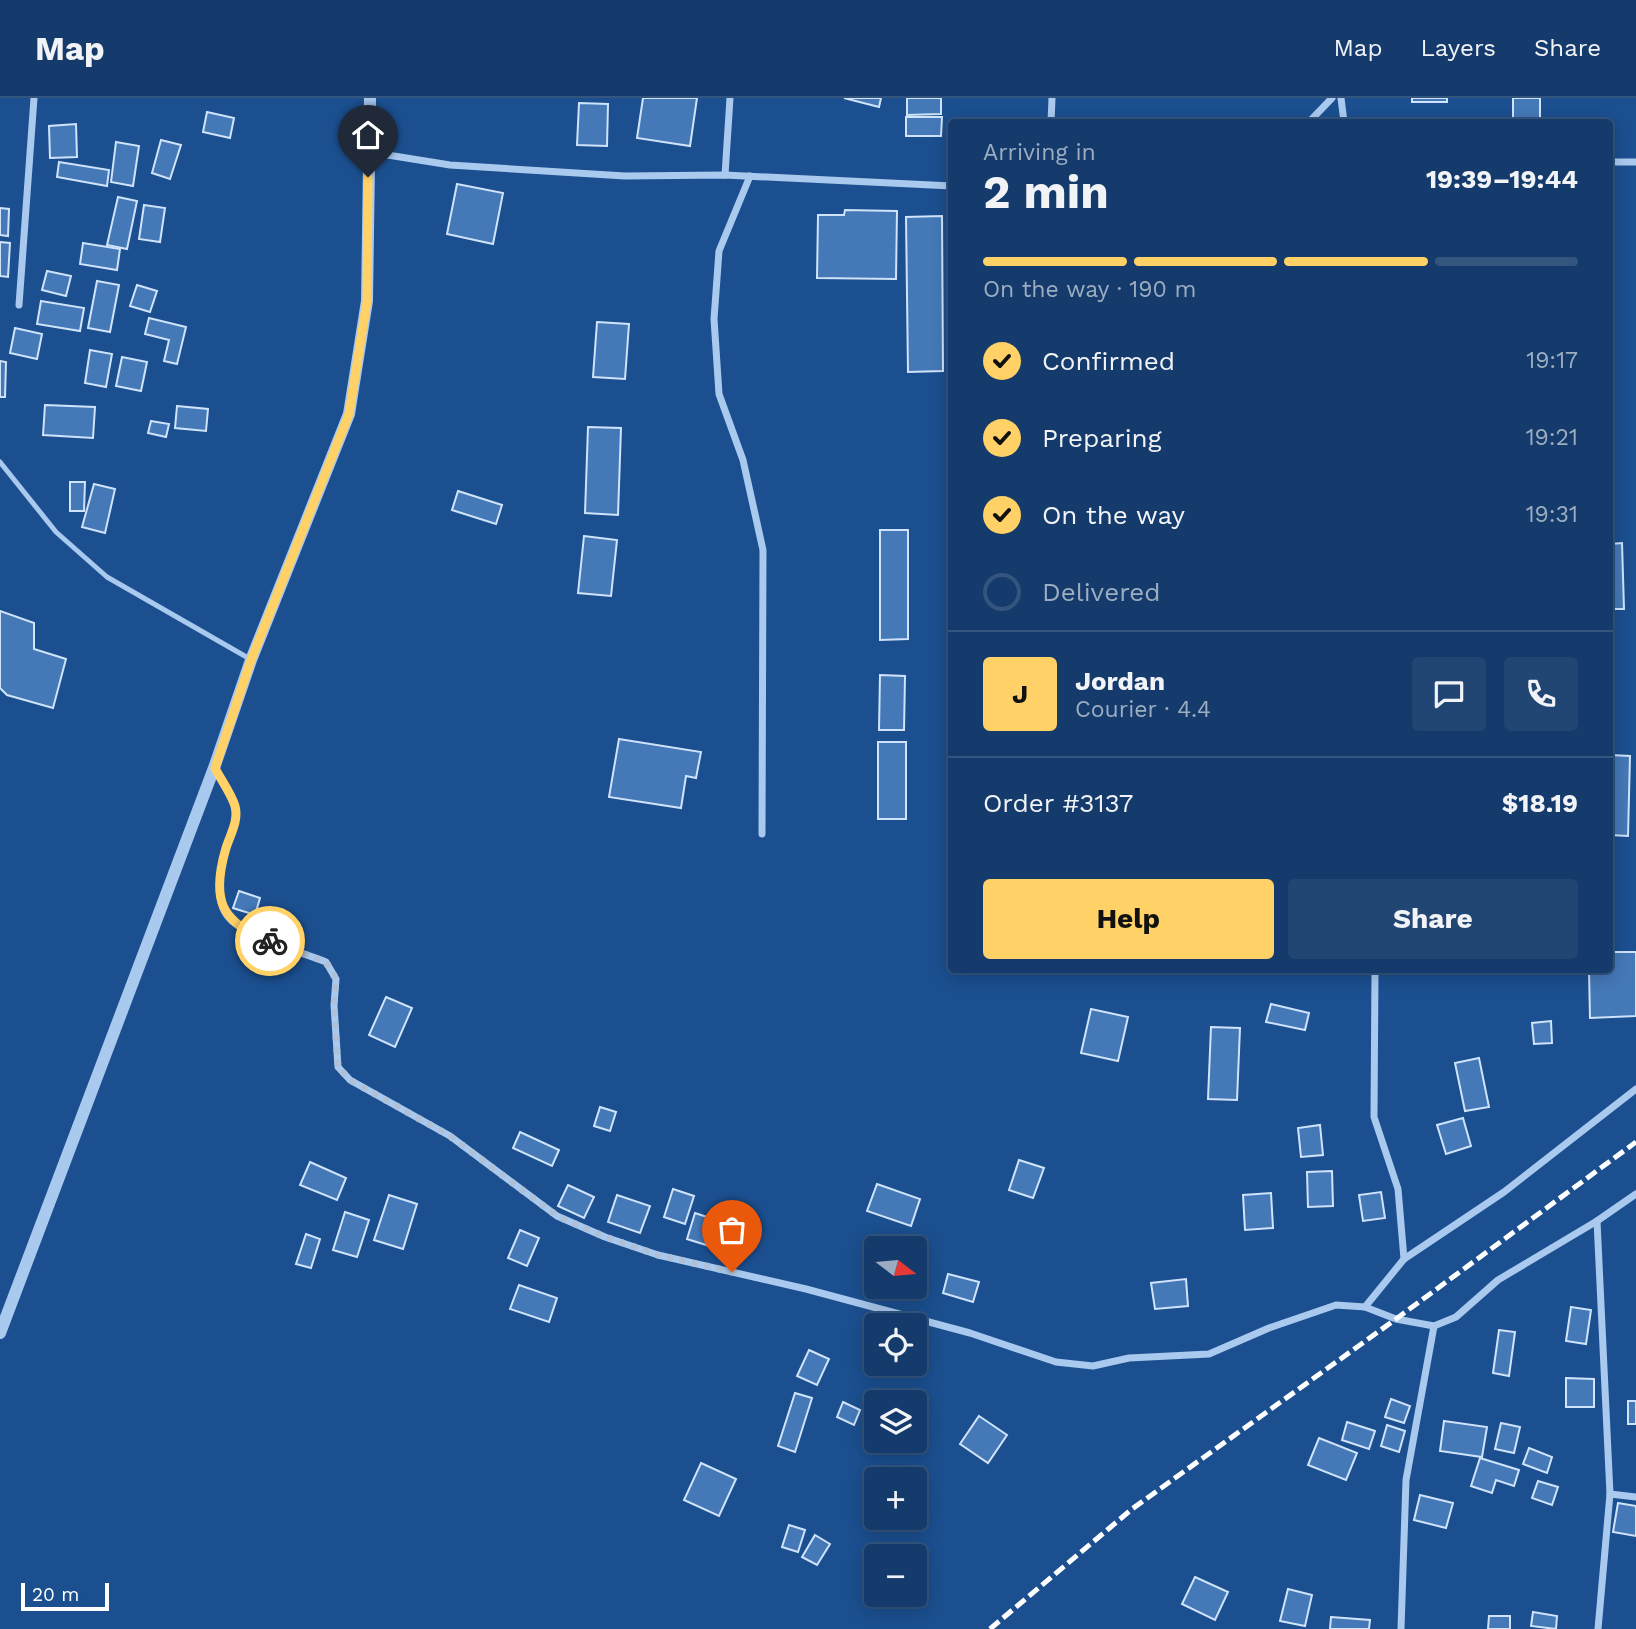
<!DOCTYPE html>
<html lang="en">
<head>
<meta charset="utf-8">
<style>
	:root { --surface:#143b6b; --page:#214673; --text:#f1f3f6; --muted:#9dadc1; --line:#33557e; --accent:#ffd166 }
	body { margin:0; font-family:"Work Sans",sans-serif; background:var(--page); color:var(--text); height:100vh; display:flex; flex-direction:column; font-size:26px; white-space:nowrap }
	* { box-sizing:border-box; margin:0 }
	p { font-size:23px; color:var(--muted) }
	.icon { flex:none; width:38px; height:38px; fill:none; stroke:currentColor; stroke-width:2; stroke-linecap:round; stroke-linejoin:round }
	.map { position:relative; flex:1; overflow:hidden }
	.panel { position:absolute; left:948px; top:21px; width:665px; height:854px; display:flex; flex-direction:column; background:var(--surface); border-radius:7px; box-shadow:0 4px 18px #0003,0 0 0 2px var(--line) }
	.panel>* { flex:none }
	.needle { width:46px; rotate:106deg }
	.tools { position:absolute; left:864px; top:1138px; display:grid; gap:14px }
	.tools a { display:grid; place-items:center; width:63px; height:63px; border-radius:7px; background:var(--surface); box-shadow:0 4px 18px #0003,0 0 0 2px var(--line); font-size:35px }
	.scale { position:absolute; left:21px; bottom:18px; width:88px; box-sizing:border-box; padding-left:7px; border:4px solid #fff; border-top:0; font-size:19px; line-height:24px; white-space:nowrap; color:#fff; -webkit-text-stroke:5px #1b4f8f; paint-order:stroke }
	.pin { position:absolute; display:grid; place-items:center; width:60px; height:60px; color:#fff; margin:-72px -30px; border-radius:50% 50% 50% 0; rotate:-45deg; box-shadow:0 0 7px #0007 }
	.pin .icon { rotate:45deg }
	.courier { position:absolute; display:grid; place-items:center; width:70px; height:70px; margin:-35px; border:5px solid #ffd166; border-radius:50%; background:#fff; color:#222; box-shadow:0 2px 9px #0007 }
	.overview em { font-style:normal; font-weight:700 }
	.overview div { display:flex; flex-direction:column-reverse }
	.overview { display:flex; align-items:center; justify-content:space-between; height:119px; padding:0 35px }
	h1 { font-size:46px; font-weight:700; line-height:52px }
	.bar { display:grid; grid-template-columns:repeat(4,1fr); gap:10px 7px; align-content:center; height:84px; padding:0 35px }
	.bar i { height:9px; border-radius:5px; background:var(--line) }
	.bar .current { background:var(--accent) }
	.bar p { grid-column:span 4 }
	.line { display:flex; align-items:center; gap:18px; padding:0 35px; border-top:2px solid var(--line) }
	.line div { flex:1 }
	.round { display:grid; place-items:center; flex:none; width:74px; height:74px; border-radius:7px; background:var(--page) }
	ol { padding:0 35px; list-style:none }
	li { display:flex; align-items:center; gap:21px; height:77px }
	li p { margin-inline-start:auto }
	li .icon { padding:7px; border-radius:50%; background:var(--accent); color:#111; stroke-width:4 }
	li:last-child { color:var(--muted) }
	li i { width:38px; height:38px; border:4px solid var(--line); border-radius:50% }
	.primary-button { display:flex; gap:14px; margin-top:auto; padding:14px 35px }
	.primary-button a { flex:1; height:80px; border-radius:7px; background:var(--accent); color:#111; font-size:28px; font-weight:700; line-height:80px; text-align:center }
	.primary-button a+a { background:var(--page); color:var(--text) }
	header { display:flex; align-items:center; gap:42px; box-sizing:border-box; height:98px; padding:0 35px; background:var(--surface); border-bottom:2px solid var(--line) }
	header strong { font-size:33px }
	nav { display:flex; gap:38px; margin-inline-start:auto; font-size:24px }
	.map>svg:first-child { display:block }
</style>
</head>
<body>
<header>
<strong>Map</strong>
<nav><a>Map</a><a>Layers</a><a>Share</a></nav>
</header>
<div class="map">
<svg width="1636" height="1531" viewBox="0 0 1636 1531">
	<rect width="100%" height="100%" fill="#1b4f8f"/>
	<g fill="#4478b7" stroke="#cfe3fa" stroke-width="2">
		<path d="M643 0H697L690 48 637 40Z"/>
		<path d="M844 0H881L879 9Z"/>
		<path d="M907 0H941V16L907 17Z"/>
		<rect x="1412" y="0" width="35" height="4"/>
		<rect x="1513" y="0" width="27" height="24"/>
		<path d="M579 5 608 6 607 48 577 47Z"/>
		<path d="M207 14 234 20 230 40 203 34Z"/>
		<path d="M906 19H942L941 38H906Z"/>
		<path d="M76 26 77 59 50 60 49 28Z"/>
		<path d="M161 42 181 47 170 81 152 75Z"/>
		<path d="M116 44 139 48 133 88 111 84Z"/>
		<path d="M59 64 109 72 107 88 57 79Z"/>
		<path d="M457 86 503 95 493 146 447 136Z"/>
		<path d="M118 99 137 103 127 151 107 147Z"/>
		<path d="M144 107 165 110 160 144 139 141Z"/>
		<path d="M0 110 9 111 8 138 0 137Z"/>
		<path d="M845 112 897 113 896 181 817 180 818 117H844Z"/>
		<path d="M942 118 943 273 908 274 906 119Z"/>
		<path d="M0 144 10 145 8 179 0 178Z"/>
		<path d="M83 145 120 151 117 172 80 166Z"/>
		<path d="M47 173 71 178 66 198 42 192Z"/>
		<path d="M97 183 119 187 110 234 88 230Z"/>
		<path d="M137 187 157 193 150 214 130 208Z"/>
		<path d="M41 203 84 210 80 233 37 226Z"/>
		<path d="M149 220 186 229 177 266 164 263 169 242 145 236Z"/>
		<path d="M597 224 629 226 625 281 593 279Z"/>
		<path d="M15 230 42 236 37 261 10 255Z"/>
		<path d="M90 252 112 256 106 289 85 285Z"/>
		<path d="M122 259 147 264 141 293 116 288Z"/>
		<path d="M0 263 6 264 5 299H0Z"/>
		<path d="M45 307 95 309 93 340 43 337Z"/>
		<path d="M177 308 208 311 206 333 175 330Z"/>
		<path d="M151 323 169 326 166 339 148 335Z"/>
		<path d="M588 329 621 330 618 417 585 415Z"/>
		<path d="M70 384H85L84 413H70Z"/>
		<path d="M94 386 115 391 105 435 82 429Z"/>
		<path d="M458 393 502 407 496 426 452 412Z"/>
		<path d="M880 432H908V541L880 542Z"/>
		<path d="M584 438 617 442 611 498 578 495Z"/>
		<path d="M1622 445 1624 511H1610V446Z"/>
		<path d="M0 513 34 525V551L66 561 53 610 7 597 0 590Z"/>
		<path d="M880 577 905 578 904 632H879Z"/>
		<path d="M619 641 701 654 696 680 686 678 681 710 609 699Z"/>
		<rect x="878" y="644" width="28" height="77"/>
		<path d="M1610 657 1630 658 1628 738 1610 737Z"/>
		<path d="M239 793 260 800 255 817 233 810Z"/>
		<path d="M1610 854H1636V918L1590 920 1589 872H1610Z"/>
		<path d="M386 899 412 910 395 949 369 937Z"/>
		<path d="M1271 906 1309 915 1305 932 1266 924Z"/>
		<path d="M1091 911 1128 919 1118 963 1081 955Z"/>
		<path d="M1551 923 1552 945 1534 946 1532 925Z"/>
		<path d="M1211 929 1240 930 1237 1002 1208 1001Z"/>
		<path d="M1479 960 1489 1009 1465 1013 1455 965Z"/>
		<path d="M600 1009 616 1014 610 1033 594 1028Z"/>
		<path d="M1463 1020 1471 1048 1446 1056 1437 1027Z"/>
		<path d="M1320 1027 1323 1057 1301 1059 1298 1030Z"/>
		<path d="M520 1034 559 1052 552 1068 513 1050Z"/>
		<path d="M1019 1062 1044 1070 1033 1100 1009 1092Z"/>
		<path d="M310 1064 346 1080 337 1102 300 1087Z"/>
		<path d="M1332 1073 1333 1108 1308 1109 1307 1074Z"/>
		<path d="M877 1086 920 1101 911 1128 867 1113Z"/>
		<path d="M568 1087 594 1099 584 1120 558 1108Z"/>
		<path d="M673 1091 694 1098 685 1126 664 1119Z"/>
		<path d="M1381 1094 1385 1120 1363 1123 1359 1097Z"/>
		<path d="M1271 1095 1273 1130 1245 1132 1243 1097Z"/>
		<path d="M389 1097 417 1106 403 1151 374 1142Z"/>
		<path d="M617 1097 650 1108 640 1135 608 1124Z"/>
		<path d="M345 1114 369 1122 357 1159 333 1152Z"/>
		<path d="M695 1115 746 1132 738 1157 687 1141Z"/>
		<path d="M520 1132 539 1140 527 1168 508 1160Z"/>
		<path d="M306 1136 320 1141 311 1170 296 1166Z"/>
		<path d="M948 1176 979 1184 973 1204 943 1195Z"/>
		<path d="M1186 1181 1188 1208 1155 1211 1151 1185Z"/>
		<path d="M519 1187 557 1200 549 1224 510 1211Z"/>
		<path d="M1571 1209 1591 1212 1586 1246 1566 1243Z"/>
		<path d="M1499 1232 1515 1234 1509 1278 1493 1275Z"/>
		<path d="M809 1252 829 1261 817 1287 797 1278Z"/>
		<path d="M1566 1280 1594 1281V1309H1566Z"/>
		<path d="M795 1295 812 1300 795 1354 778 1348Z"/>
		<path d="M1391 1301 1410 1308 1404 1325 1385 1319Z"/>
		<rect x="1628" y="1303" width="8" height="23"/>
		<path d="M843 1304 860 1312 854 1327 837 1319Z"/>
		<path d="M979 1318 1007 1337 988 1365 960 1346Z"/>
		<path d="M1444 1323 1487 1329 1482 1359 1440 1353Z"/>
		<path d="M1347 1324 1375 1333 1369 1351 1342 1342Z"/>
		<path d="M1501 1325 1520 1329 1514 1355 1495 1351Z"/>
		<path d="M1387 1327 1405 1333 1399 1354 1381 1348Z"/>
		<path d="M1319 1340 1357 1355 1346 1382 1308 1367Z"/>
		<path d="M1529 1350 1552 1359 1547 1375 1523 1366Z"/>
		<path d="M1480 1360 1519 1372 1514 1388 1496 1382 1492 1395 1471 1388Z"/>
		<path d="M701 1365 736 1381 719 1418 684 1402Z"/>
		<path d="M1538 1383 1558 1389 1552 1407 1532 1400Z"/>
		<path d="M1420 1397 1453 1405 1446 1430 1414 1422Z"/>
		<path d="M1618 1405 1636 1408V1438L1613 1434Z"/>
		<path d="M789 1427 805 1432 798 1454 782 1449Z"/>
		<path d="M815 1437 830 1446 817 1467 802 1459Z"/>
		<path d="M1195 1479 1228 1494 1215 1522 1182 1506Z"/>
		<path d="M1288 1491 1312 1497 1305 1528 1280 1523Z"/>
		<path d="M1533 1514 1557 1518 1556 1531 1531 1528Z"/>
		<path d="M1489 1518H1510V1531H1488Z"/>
		<path d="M1331 1519 1370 1522 1369 1531H1330Z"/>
	</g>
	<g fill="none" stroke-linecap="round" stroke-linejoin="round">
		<path stroke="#a9c9ee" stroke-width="5" d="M0 364 56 434 107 479 250 561"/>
		<g stroke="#a9c9ee" stroke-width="7">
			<path d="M1341 0 1344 24"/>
			<path d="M1051 24 1052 0"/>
			<path d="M1309 24 1332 0"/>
			<path d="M369 54 450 67 625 78 725 77 952 88"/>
			<path d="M1610 64H1636"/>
			<path d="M725 77 730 0"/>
			<path d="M750 78 719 153 714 221 719 296 743 362 763 452 762 736"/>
			<path d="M19 207 34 0"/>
			<path d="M215 671C221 682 232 697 235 709 239 724 229 737 226 751 220 772 213 807 232 823 258 844 296 852 326 864L336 881 334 907 338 969 350 982 450 1038 557 1118 605 1139 658 1157 806 1191 970 1235 1056 1264 1093 1268 1129 1260 1209 1256 1269 1230 1336 1207 1365 1209 1396 1221 1434 1228 1456 1219 1498 1182 1597 1123 1636 1096"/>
			<path d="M1375 872 1374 1019 1398 1091 1404 1161"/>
			<path d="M1597 1123 1610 1396 1598 1531"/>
			<path d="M1365 1209 1404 1161 1504 1094 1636 991"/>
			<path d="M1610 1396 1636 1399"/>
			<path d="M1401 1531 1406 1382 1434 1228"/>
		</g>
		<path stroke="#a9c9ee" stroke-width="12" d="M0 1235 214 670 251 562 349 316 367 203 370 0"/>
		<path stroke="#fff" stroke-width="5" stroke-dasharray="12 5" stroke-linecap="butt" d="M990 1531 1132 1411 1396 1221 1636 1044"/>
	</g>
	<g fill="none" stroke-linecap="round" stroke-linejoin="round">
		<path stroke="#afc1d8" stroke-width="7" stroke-dasharray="0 12.6" d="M270 843 326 864 336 881 334 908 338 969 350 982 450 1038 557 1118 605 1139 658 1157 732 1174"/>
		<path stroke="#ffd166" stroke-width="9" d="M270 843C220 825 211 801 226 750 230 737 239 723 235 708 231 695 221 682 215 670L251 562 349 316 367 203 368 79"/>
	</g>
</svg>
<div class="tools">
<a><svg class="needle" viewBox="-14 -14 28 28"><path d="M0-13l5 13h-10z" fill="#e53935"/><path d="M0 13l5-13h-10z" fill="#9dadc1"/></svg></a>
<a><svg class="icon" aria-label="locate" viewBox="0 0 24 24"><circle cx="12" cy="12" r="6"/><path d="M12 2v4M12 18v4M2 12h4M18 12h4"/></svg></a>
<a><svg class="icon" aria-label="layers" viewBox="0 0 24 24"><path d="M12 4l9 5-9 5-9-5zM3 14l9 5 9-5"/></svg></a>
<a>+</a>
<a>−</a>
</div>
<div class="scale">20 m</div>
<div class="pin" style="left:732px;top:1174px;background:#ea580c"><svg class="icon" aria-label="bag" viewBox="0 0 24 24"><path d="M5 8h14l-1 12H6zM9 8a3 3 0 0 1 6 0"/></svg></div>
<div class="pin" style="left:368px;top:79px;background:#1f2937"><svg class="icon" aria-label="home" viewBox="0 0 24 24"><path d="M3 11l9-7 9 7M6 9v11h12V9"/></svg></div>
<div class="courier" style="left:270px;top:843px"><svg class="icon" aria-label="bike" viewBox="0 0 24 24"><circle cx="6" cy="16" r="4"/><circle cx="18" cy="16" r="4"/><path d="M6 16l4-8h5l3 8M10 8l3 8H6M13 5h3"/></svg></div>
<section class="panel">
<div class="overview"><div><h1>2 min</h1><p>Arriving in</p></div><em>19:39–19:44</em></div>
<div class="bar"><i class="current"></i><i class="current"></i><i class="current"></i><i></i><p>On the way · 190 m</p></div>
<ol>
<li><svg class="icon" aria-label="check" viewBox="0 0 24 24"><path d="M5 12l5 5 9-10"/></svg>Confirmed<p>19:17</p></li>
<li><svg class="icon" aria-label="check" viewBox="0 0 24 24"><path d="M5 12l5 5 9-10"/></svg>Preparing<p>19:21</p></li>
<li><svg class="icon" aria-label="check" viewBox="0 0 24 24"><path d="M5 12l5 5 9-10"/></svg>On the way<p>19:31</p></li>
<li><i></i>Delivered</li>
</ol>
<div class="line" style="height:126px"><b class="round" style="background:var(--accent);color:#111">J</b><div><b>Jordan</b><p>Courier · 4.4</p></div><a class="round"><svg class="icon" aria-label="chat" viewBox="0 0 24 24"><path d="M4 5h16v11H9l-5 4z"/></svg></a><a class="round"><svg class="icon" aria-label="phone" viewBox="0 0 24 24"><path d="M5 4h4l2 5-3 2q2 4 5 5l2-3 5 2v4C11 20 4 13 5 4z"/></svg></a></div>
<div class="line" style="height:91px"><div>Order #3137</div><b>$18.19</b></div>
<div class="primary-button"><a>Help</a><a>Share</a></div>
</section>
</div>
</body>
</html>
